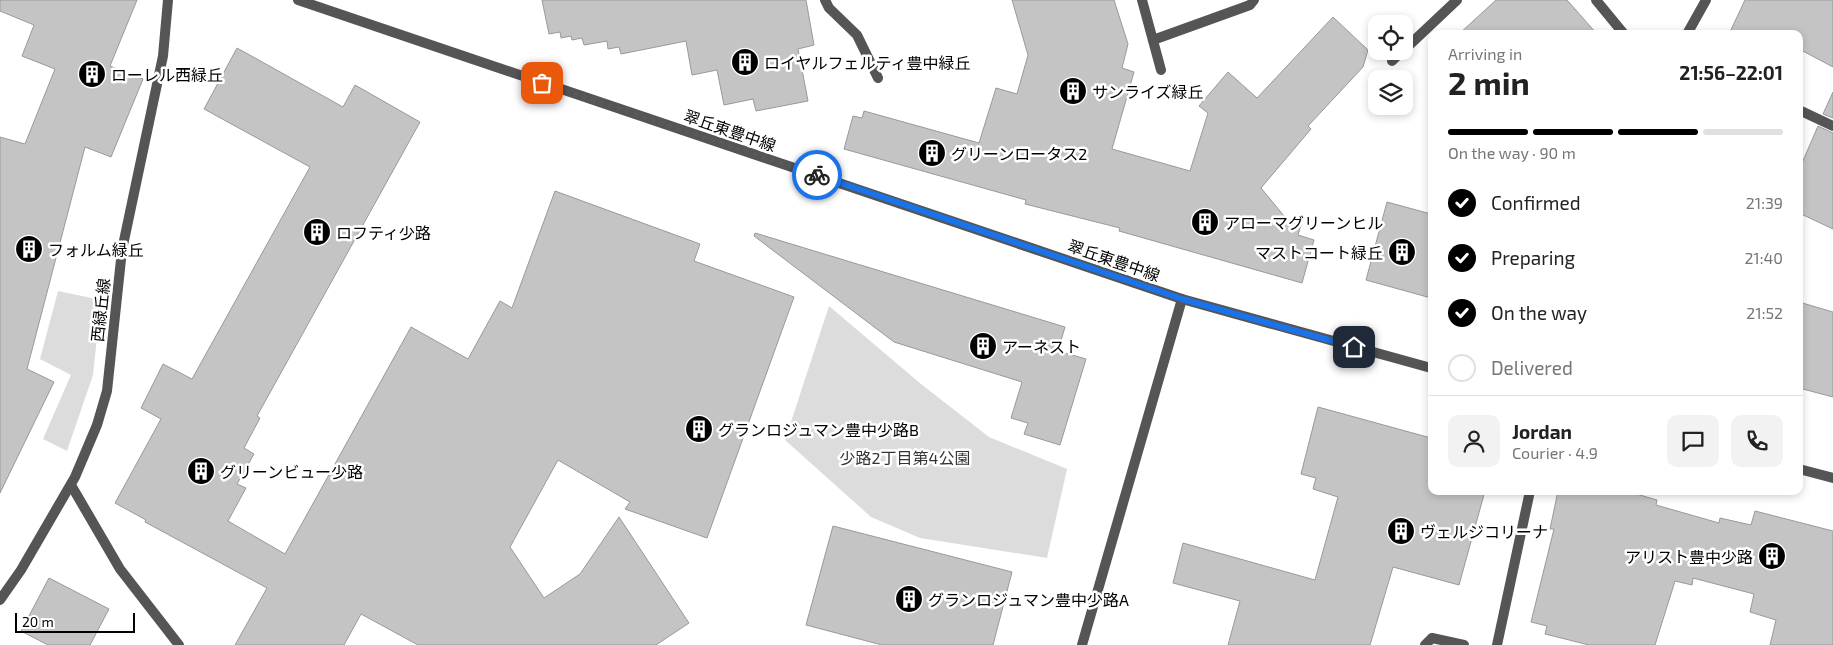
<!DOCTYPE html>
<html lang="en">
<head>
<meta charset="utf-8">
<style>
	:root { --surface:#fff; --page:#f2f2f2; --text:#222; --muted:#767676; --line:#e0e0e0; --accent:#000 }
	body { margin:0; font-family:"Exo 2","Noto Sans JP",sans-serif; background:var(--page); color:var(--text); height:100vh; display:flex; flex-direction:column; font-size:19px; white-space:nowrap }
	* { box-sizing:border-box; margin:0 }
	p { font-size:16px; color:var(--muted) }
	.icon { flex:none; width:28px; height:28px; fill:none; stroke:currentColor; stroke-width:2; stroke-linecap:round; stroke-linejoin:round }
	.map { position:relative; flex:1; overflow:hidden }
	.drawer { position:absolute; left:1428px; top:30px; width:375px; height:465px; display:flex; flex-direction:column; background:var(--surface); border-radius:10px; box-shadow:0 2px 8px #0003 }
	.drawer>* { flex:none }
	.fabs { position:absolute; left:1368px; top:15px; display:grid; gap:10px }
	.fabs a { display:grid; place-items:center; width:45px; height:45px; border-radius:10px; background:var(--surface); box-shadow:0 2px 8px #0003; font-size:25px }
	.scale { position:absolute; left:15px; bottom:12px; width:120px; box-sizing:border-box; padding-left:5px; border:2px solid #000; border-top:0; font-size:14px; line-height:18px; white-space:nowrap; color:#000; -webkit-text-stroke:4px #fff; paint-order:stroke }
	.pin { position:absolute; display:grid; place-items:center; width:42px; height:42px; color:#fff; margin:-21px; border-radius:10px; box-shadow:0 2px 8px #0006 }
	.courier { position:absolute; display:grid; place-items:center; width:50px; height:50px; margin:-25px; border:4px solid #1a73e8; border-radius:50%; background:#fff; color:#222; box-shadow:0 1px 6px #0007 }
	.head em { font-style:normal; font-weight:700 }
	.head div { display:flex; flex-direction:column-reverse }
	.head { display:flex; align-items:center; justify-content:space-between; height:85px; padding:0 20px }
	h1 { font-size:32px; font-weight:700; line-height:38px }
	.bar { display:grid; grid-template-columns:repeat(4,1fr); gap:8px 5px; align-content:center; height:60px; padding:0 20px }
	.bar i { height:6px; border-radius:4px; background:var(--line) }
	.bar .on { background:var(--accent) }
	.bar p { grid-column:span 4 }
	.line { display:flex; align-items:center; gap:12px; padding:0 20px; border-top:1px solid var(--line) }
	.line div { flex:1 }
	.round { display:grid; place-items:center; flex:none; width:52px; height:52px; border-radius:10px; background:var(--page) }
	ol { padding:0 20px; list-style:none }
	li { display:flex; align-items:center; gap:15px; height:55px }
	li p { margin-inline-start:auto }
	li .icon { padding:5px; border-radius:50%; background:var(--accent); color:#fff; stroke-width:4 }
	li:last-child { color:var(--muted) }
	li i { width:28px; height:28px; border:2px solid var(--line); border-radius:50% }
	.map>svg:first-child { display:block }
</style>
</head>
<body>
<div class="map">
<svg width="1833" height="645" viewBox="0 0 1833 645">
	<rect width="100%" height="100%" fill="#fff"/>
	<g fill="#dcdcdc">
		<path d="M58 291 101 300 93 375 67 451 43 439 71 375 40 359Z"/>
		<path d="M829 306 921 384 989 437 1067 469 1047 558 920 538 871 517 785 440Z"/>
	</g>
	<g fill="#c4c4c4" stroke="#999">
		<path d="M0 0H137L110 66 143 79 111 157 85 147 27 369 54 382 0 493V137L25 144 55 69 22 56 34 25 0 11Z"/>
		<path d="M542 0H806L814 45 798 49 808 101 756 111 753 99 724 105 717 70 692 75 686 41 621 54 619 47 608 49 607 41 584 45 582 38 572 40 571 36 561 38 560 32 549 34Z"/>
		<path d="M1012 0H1114L1128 44 1122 68 1134 72 1112 149 1190 171 1208 113 1199 106 1228 72 1257 98 1333 17 1368 50 1363 67 1308 126 1311 129 1261 188 1289 222 1301 225 1298 235 1314 240 1302 283 1119 231 1120 228 1025 204 1026 200 844 149 853 116 862 118 864 111 979 143 996 88 1017 94 1028 55Z"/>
		<path d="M1496 0H1567L1597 34H1459Z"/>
		<path d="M1745 0H1833V67L1799 49V34H1729Z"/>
		<path d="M237 48 343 107 355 85 420 122 257 416 260 418 244 448 254 454 237 484 246 488 228 521 285 554 411 327 468 359 500 301 512 308 555 191 700 244 694 261 794 297 707 538 625 509 630 502 558 460 510 547 544 598 580 574 619 517 689 623 656 645H418L361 614 344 645H235L267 588 145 522 146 520 115 503 161 419 141 408 163 364 192 379 310 167 204 109Z"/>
		<path d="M1833 92V118L1823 114Z"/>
		<path d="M1818 126 1833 133V229L1799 213V170Z"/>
		<path d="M1387 202 1431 214V298L1366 280Z"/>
		<path d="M755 233 1065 327 1058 351 1086 359 1060 445 1024 434 1028 423 1011 418 1022 382 894 342 754 236Z"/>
		<path d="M1799 302 1833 312V397L1799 388Z"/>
		<path d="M1318 407 1431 438V491H1485L1459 585 1393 567 1370 645H1228L1240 601 1173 583 1183 543 1315 580 1338 497 1313 489 1316 478 1301 474Z"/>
		<path d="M1558 491H1626L1657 500 1656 505 1719 523 1720 518 1751 525 1755 511 1833 531V645H1770L1776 620 1750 612 1754 594 1693 578 1692 585 1675 581 1655 645H1589L1545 634 1547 626 1531 622 1554 529H1550Z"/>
		<path d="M833 526 1012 572 993 645H882L806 625Z"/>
		<path d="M49 578 109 609 90 645H48L21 631Z"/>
	</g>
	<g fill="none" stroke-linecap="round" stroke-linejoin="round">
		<g stroke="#555" stroke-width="10">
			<path d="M1153 40 1250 5 1254 0"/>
			<path d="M1404 50 1457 0"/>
			<path d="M1392 61 1402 51"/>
			<path d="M1799 110 1833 126"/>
			<path d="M71 485 120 569 179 645"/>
			<path d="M1497 645 1530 491"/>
		</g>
		<g stroke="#555" stroke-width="10">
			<path d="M825 0 829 8 857 35 878 78"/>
			<path d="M1142 0 1161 70"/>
			<path d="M1596 0 1624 34"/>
			<path d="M1687 34 1706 0"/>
			<path d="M1425 645 1432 638 1464 645"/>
		</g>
		<g stroke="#555" stroke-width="10">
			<path d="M298 0 1182 299 1431 368"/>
			<path d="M1799 469 1833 478"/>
			<path d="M0 600 21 570 75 477 97 425 107 391 122 250 163 56 168 0"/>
			<path d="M1082 645 1182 299"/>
		</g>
	</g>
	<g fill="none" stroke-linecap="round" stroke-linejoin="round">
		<path stroke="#595959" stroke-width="5" stroke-dasharray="0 9" d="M542 83 817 175"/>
		<path stroke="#1a73e8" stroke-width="6" d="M817 175 1182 299 1354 347"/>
	</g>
	<defs>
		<g id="building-disc" transform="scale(1.4375)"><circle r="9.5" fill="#000" stroke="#fff"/><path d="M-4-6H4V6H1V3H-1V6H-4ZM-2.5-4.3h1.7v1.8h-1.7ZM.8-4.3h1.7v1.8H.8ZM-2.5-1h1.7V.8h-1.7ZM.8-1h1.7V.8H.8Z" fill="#fff"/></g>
	</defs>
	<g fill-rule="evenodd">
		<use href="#building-disc" x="745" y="62"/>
		<use href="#building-disc" x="92" y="74"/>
		<use href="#building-disc" x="1073" y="91"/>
		<use href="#building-disc" x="932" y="153"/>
		<use href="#building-disc" x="1205" y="222"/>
		<use href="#building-disc" x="317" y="232"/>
		<use href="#building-disc" x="29" y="249"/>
		<use href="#building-disc" x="1402" y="252"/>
		<use href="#building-disc" x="983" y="346"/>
		<use href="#building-disc" x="699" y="429"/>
		<use href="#building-disc" x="201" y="471"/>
		<use href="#building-disc" x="1401" y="531"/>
		<use href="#building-disc" x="1772" y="556"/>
		<use href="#building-disc" x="909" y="599"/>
	</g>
	<g text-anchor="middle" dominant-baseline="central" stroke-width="5" stroke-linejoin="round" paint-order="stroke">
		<g font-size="16" fill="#000" stroke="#fff" text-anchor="start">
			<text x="764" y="62">ロイヤルフェルティ豊中緑丘</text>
			<text x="111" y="74">ローレル西緑丘</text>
			<text x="1092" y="91">サンライズ緑丘</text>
			<text x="951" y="153">グリーンロータス2</text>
			<text x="1224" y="222">アローマグリーンヒル</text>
			<text x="336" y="232">ロフティ少路</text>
			<text x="48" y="249">フォルム緑丘</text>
			<text x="1383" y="252" text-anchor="end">マストコート緑丘</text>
			<text x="1002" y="346">アーネスト</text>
			<text x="718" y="429">グランロジュマン豊中少路B</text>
			<text x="220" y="471">グリーンビュー少路</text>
			<text x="1420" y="531">ヴェルジコリーナ</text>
			<text x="1753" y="556" text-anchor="end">アリスト豊中少路</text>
			<text x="928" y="599">グランロジュマン豊中少路A</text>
		</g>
		<g font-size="16" fill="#000" stroke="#fff">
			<text transform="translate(730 130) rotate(19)">翠丘東豊中線</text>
			<text transform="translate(1114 260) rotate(19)">翠丘東豊中線</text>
			<text transform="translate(100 310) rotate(-84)">西緑丘線</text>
		</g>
		<g font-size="16" fill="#333" stroke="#fff">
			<text x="905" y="457">少路2丁目第4公園</text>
		</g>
	</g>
</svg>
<div class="fabs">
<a><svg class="icon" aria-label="locate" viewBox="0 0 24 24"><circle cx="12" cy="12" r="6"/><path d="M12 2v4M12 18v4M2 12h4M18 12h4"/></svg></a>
<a><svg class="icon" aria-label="layers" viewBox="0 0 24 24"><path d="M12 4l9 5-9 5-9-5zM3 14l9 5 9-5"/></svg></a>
</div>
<div class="scale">20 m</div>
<div class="pin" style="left:542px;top:83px;background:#ea580c"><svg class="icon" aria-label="bag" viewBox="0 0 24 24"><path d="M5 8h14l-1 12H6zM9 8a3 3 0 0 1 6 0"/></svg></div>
<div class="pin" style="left:1354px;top:347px;background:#1f2937"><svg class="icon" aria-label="home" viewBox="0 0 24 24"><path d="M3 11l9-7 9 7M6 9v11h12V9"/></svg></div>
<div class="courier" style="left:817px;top:175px"><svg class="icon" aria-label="bike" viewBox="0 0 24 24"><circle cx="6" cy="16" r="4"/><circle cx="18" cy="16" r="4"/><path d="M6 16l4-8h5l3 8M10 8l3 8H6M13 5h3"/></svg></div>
<section class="drawer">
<div class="head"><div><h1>2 min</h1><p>Arriving in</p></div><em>21:56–22:01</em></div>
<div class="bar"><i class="on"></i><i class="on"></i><i class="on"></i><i></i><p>On the way · 90 m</p></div>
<ol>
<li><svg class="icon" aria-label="check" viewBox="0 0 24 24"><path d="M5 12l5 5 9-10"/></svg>Confirmed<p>21:39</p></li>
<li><svg class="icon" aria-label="check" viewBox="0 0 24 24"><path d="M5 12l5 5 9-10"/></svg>Preparing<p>21:40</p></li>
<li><svg class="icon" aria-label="check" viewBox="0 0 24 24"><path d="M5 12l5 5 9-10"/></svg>On the way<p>21:52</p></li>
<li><i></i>Delivered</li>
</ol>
<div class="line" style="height:90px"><a class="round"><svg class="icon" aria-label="person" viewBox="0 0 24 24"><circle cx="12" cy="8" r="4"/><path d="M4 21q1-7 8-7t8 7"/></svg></a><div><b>Jordan</b><p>Courier · 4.9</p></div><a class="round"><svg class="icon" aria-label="chat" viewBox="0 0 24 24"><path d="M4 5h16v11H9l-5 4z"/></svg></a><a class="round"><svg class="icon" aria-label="phone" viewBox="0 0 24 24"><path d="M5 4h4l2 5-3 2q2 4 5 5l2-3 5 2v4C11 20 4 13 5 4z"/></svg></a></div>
</section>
</div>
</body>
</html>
